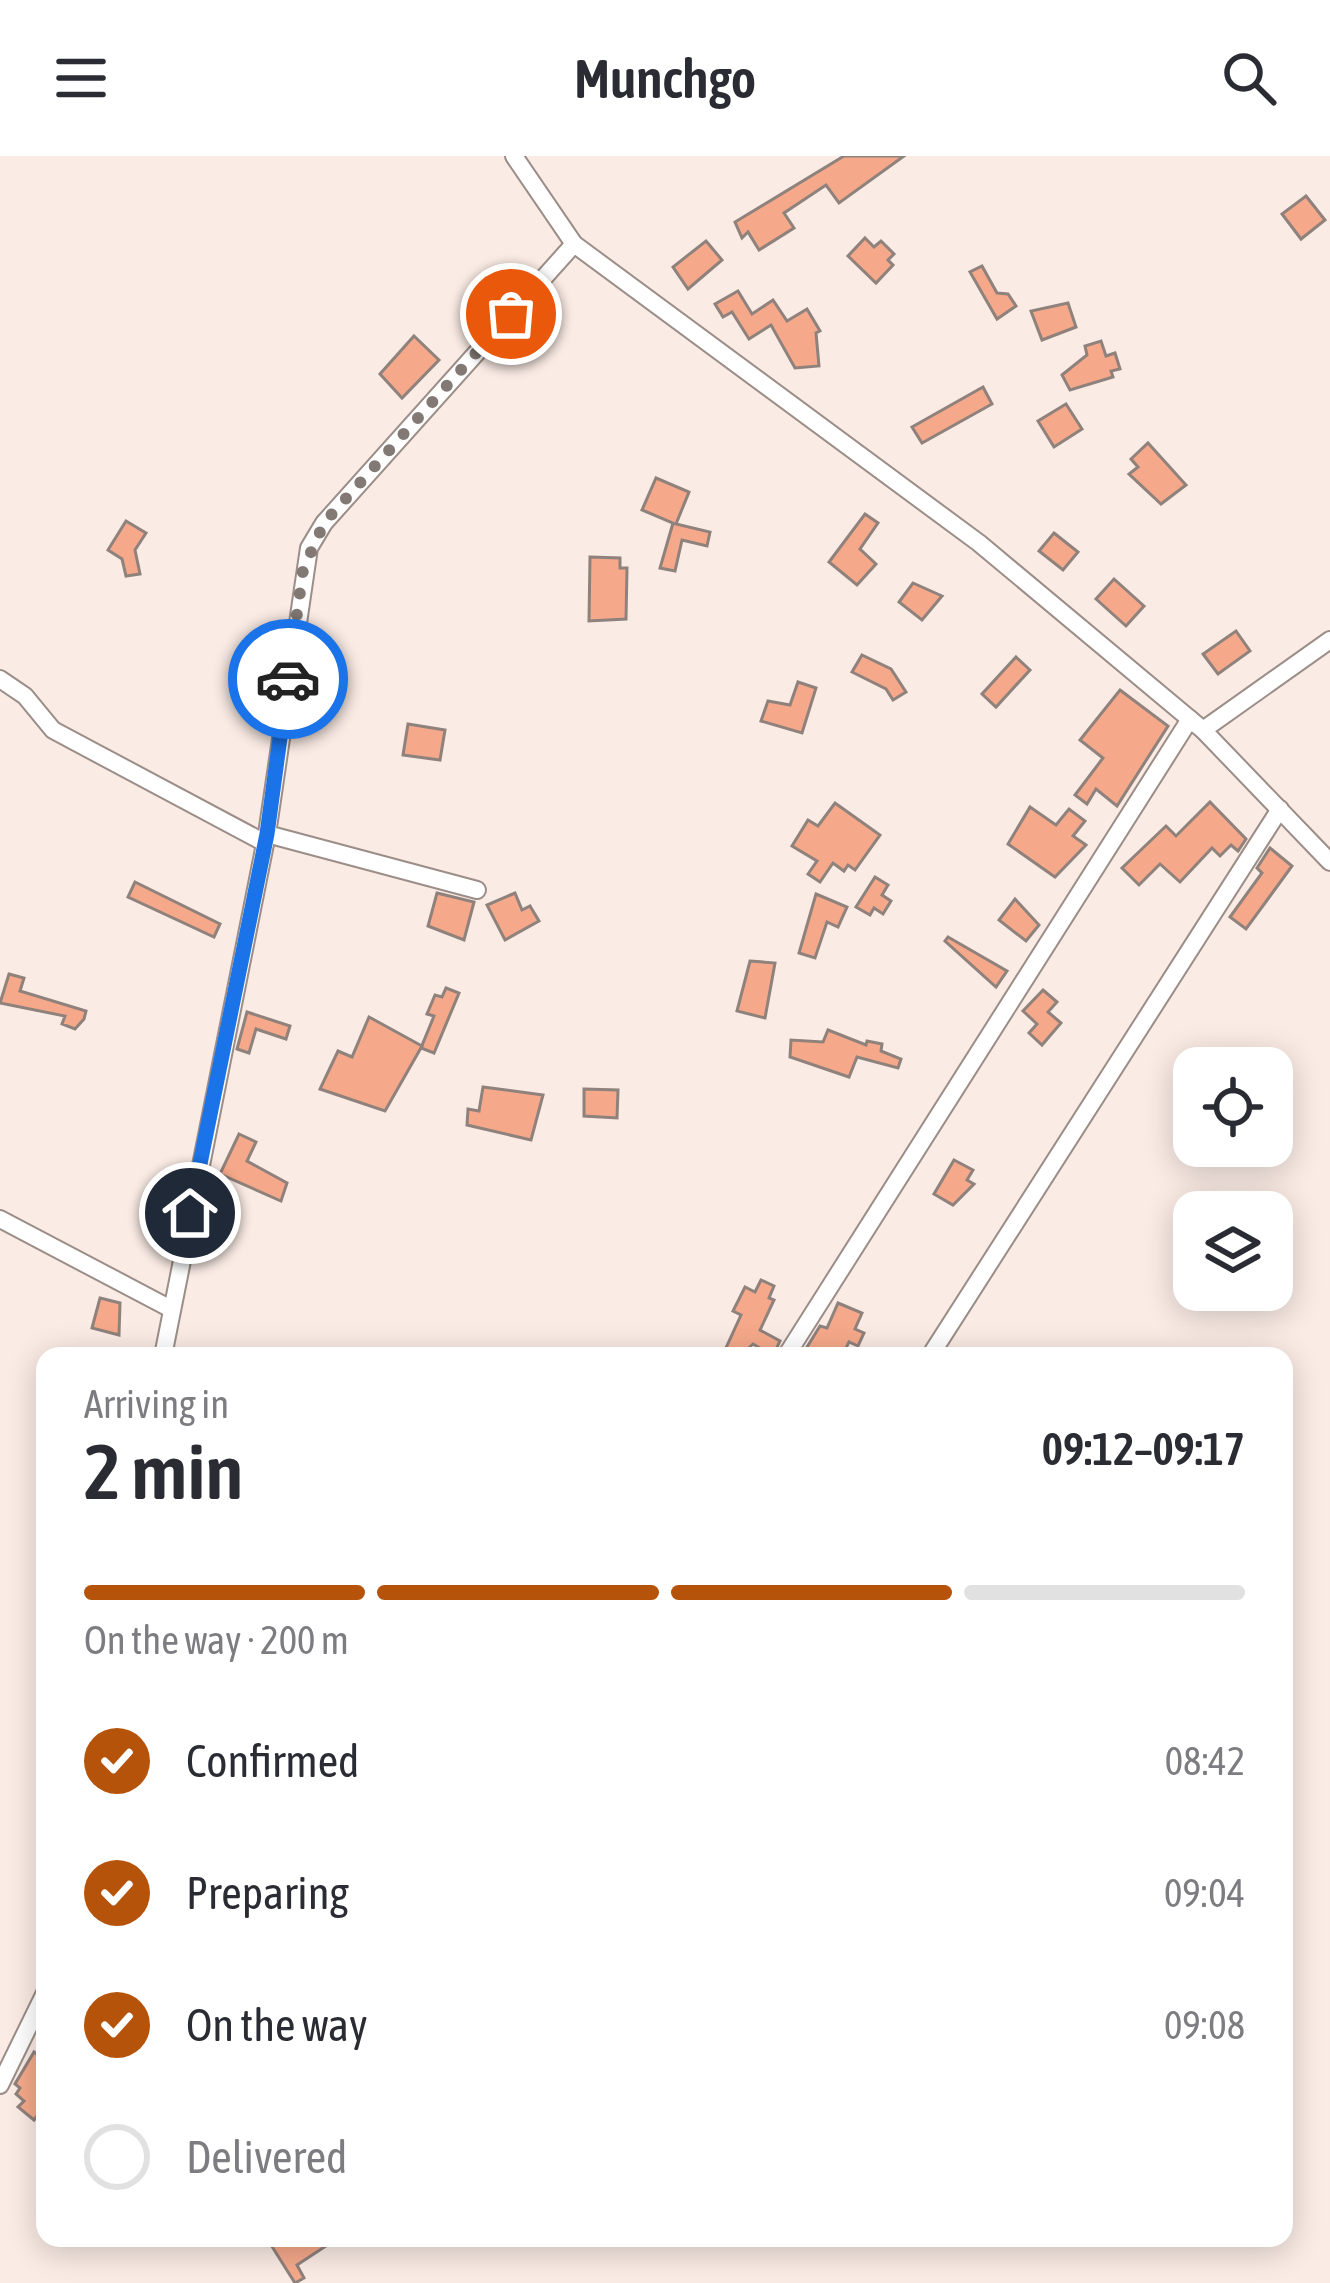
<!DOCTYPE html>
<html lang="en">
<head>
<meta charset="utf-8">
<style>
	:root { --surface:#fff; --page:#f2f2f3; --text:#2b2b33; --muted:#7c7c81; --line:#e1e1e2; --accent:#b45309 }
	body { margin:0; font-family:"Asap Condensed",sans-serif; background:var(--page); color:var(--text); height:100vh; display:flex; flex-direction:column; font-size:45px; white-space:nowrap }
	* { box-sizing:border-box; margin:0 }
	p { font-size:39px; color:var(--muted) }
	.icon { flex:none; width:66px; height:66px; fill:none; stroke:currentColor; stroke-width:2; stroke-linecap:round; stroke-linejoin:round }
	.map { position:relative; flex:1; overflow:hidden }
	.panel { position:absolute; left:36px; top:1191px; width:1257px; height:900px; display:flex; flex-direction:column; background:var(--surface); border-radius:24px; box-shadow:0 6px 30px #0003 }
	.panel>* { flex:none }
	.fabs { position:absolute; left:1173px; top:891px; display:grid; gap:24px }
	.fabs a { display:grid; place-items:center; width:120px; height:120px; border-radius:24px; background:var(--surface); box-shadow:0 6px 30px #0003; font-size:60px }
	.pin { position:absolute; display:grid; place-items:center; width:102px; height:102px; color:#fff; margin:-51px; border:6px solid #fff; border-radius:50%; box-shadow:0 3px 12px #0007 }
	.courier { position:absolute; display:grid; place-items:center; width:120px; height:120px; margin:-60px; border:9px solid #1a73e8; border-radius:50%; background:#fff; color:#222; box-shadow:0 3px 15px #0007 }
	.summary em { font-style:normal; font-weight:600 }
	.summary div { display:flex; flex-direction:column-reverse }
	.summary { display:flex; align-items:center; justify-content:space-between; height:204px; padding:0 48px }
	h1 { font-size:78px; font-weight:600; line-height:90px }
	.bar { display:grid; grid-template-columns:repeat(4,1fr); gap:18px 12px; align-content:center; height:144px; padding:0 48px }
	.bar i { height:15px; border-radius:9px; background:var(--line) }
	.bar .current { background:var(--accent) }
	.bar p { grid-column:span 4 }
	ol { padding:0 48px; list-style:none }
	li { display:flex; align-items:center; gap:36px; height:132px }
	li p { margin-inline-start:auto }
	li .icon { padding:12px; border-radius:50%; background:var(--accent); color:#fff; stroke-width:4 }
	li:last-child { color:var(--muted) }
	li i { width:66px; height:66px; border:6px solid var(--line); border-radius:50% }
	header { display:flex; justify-content:space-between; align-items:center; height:156px; padding:0 48px; background:var(--surface); font-size:54px; font-weight:600 }
	.map>svg:first-child { display:block }
</style>
</head>
<body>
<header><svg class="icon" aria-label="menu" viewBox="0 0 24 24"><path d="M4 6h16M4 12h16M4 18h16"/></svg>Munchgo<svg class="icon" aria-label="search" viewBox="0 0 24 24"><circle cx="10" cy="10" r="6"/><path d="M15 15l6 6"/></svg></header>
<div class="map">
<svg width="1330" height="2127" viewBox="0 0 1330 2127">
	<rect width="100%" height="100%" fill="#faebe4"/>
	<g fill="#f6a98a" stroke="#8f817c" stroke-width="3">
		<path d="M844 0H904L839 47 826 29 784 57 794 72 759 94 748 76 742 82 735 66Z"/>
		<path d="M1306 40 1325 64 1301 83 1282 58Z"/>
		<path d="M865 82 874 91 881 85 894 98 888 104 893 109 876 127 848 100Z"/>
		<path d="M706 85 722 104 688 133 673 111Z"/>
		<path d="M982 110 997 137 1008 138 1016 150 997 163 970 116Z"/>
		<path d="M738 135 752 158 773 144 787 165 807 153 820 175 816 177 819 210 795 212 771 169 749 183 732 156 723 161 715 148Z"/>
		<path d="M1068 147 1076 171 1042 184 1031 155Z"/>
		<path d="M414 180 439 204 402 242 380 218Z"/>
		<path d="M1101 185 1106 200 1115 197 1120 213 1111 215 1113 221 1070 234 1062 219 1087 199 1085 190Z"/>
		<path d="M983 231 992 248 922 287 912 271Z"/>
		<path d="M1066 248 1082 273 1054 291 1038 265Z"/>
		<path d="M1148 287 1186 329 1161 348 1129 318 1138 311 1131 303Z"/>
		<path d="M656 322 689 336 676 368 710 376 707 390 682 384 675 415 660 412 673 367 642 354Z"/>
		<path d="M865 358 878 367 860 393 876 408 857 429 829 406Z"/>
		<path d="M126 365 146 377 135 394 140 418 126 420 122 403 108 394Z"/>
		<path d="M1054 377 1078 396 1063 414 1039 395Z"/>
		<path d="M590 401 620 402V412H627L626 463 589 465Z"/>
		<path d="M1114 423 1144 450 1126 470 1096 443Z"/>
		<path d="M913 427 942 440 922 464 899 446Z"/>
		<path d="M1236 475 1250 495 1218 518 1203 498Z"/>
		<path d="M862 499 891 513 906 536 893 544 886 533 852 516Z"/>
		<path d="M1016 501 1030 514 996 551 982 538Z"/>
		<path d="M798 526 816 532 802 577 761 565 768 545 790 549Z"/>
		<path d="M1120 534 1168 570 1117 650 1096 633 1087 648 1075 639 1103 602 1080 584Z"/>
		<path d="M408 568 445 574 440 604 403 599Z"/>
		<path d="M1210 646 1246 683 1238 695 1231 689 1220 700 1212 692 1180 726 1160 708 1139 729 1122 712 1166 670 1176 680Z"/>
		<path d="M835 647 880 679 855 714 848 709 844 715 833 707 820 726 808 718 817 705 792 690 808 664 818 670Z"/>
		<path d="M1030 651 1056 669 1069 653 1085 665 1073 680 1086 689 1055 721 1008 688Z"/>
		<path d="M1270 692 1292 710 1246 773 1230 761 1262 717 1257 712Z"/>
		<path d="M875 721 888 729 882 739 891 745 883 758 874 752 870 759 856 751Z"/>
		<path d="M135 726 220 768 214 781 128 741Z"/>
		<path d="M437 737 474 746 464 784 428 770Z"/>
		<path d="M515 737 522 754 530 750 539 765 505 784 487 749Z"/>
		<path d="M816 738 847 751 838 771 827 766 815 802 799 797Z"/>
		<path d="M1015 743 1039 769 1026 785 999 764Z"/>
		<path d="M948 781 1007 815 996 831 945 785Z"/>
		<path d="M750 805 775 807 765 862 737 855Z"/>
		<path d="M9 818 24 822 20 835 86 855 84 863 75 873 62 868 65 860 0 847Z"/>
		<path d="M446 832 459 837 434 897 421 892 434 860 427 858 435 839 442 841Z"/>
		<path d="M1043 834 1057 846 1048 856 1061 867 1042 889 1029 877 1037 868 1023 855Z"/>
		<path d="M247 856 290 870 286 883 256 873 249 897 237 893Z"/>
		<path d="M369 861 422 890 385 955 320 933 338 895 352 901Z"/>
		<path d="M828 874 866 889 867 885 882 888 881 895 901 903 898 912 857 901 849 921 790 901 791 884 823 886Z"/>
		<path d="M483 931 543 939 531 984 467 969 468 953 479 955Z"/>
		<path d="M584 933 618 934 617 962 584 960Z"/>
		<path d="M239 978 256 986 247 1005 287 1027 281 1045 220 1018Z"/>
		<path d="M954 1004 973 1014 967 1024 974 1028 953 1049 934 1038Z"/>
		<path d="M761 1124 774 1130 769 1142 774 1144 760 1174 780 1185 773 1200 753 1188 740 1200 726 1192 741 1159 733 1155 745 1131 755 1136Z"/>
		<path d="M100 1142 120 1147 119 1179 92 1172Z"/>
		<path d="M838 1147 862 1157 855 1173 864 1177 858 1190 849 1186 842 1200 804 1196 820 1170 827 1172Z"/>
		<path d="M34 1896 45 1904V1950L34 1964 18 1951 24 1945 16 1938 20 1932 15 1928Z"/>
		<path d="M286 2082H338L297 2109 304 2122 295 2127 271 2089Z"/>
	</g>
	<g fill="none" stroke-linecap="round" stroke-linejoin="round">
		<g stroke="#9b8d87" stroke-width="20">
			<g id="street">
				<path d="M514 0 574 88 979 387 1203 574 1330 706"/>
				<path d="M0 523 25 540 53 574 265 687"/>
				<path d="M1203 574 1330 484"/>
				<path d="M267 678 477 734"/>
				<path d="M0 1063 171 1153"/>
				<path d="M163 1200 267 678 309 392 324 367 574 88"/>
				<path d="M786 1200 1190 563"/>
				<path d="M930 1200 1280 653"/>
				<path d="M0 1929 45 1837"/>
			</g>
		</g>
		<use href="#street" stroke="#fff" stroke-width="16"/>
	</g>
	<g fill="none" stroke-linecap="round" stroke-linejoin="round">
		<path stroke="#827975" stroke-width="12" stroke-dasharray="0 21.6" d="M288 523 303 414 324 367 511 158"/>
		<path stroke="#1a73e8" stroke-width="15" d="M190 1057 267 678 288 523"/>
	</g>
</svg>
<div class="fabs">
<a><svg class="icon" aria-label="locate" viewBox="0 0 24 24"><circle cx="12" cy="12" r="6"/><path d="M12 2v4M12 18v4M2 12h4M18 12h4"/></svg></a>
<a><svg class="icon" aria-label="layers" viewBox="0 0 24 24"><path d="M12 4l9 5-9 5-9-5zM3 14l9 5 9-5"/></svg></a>
</div>
<div class="pin" style="left:511px;top:158px;background:#ea580c"><svg class="icon" aria-label="bag" viewBox="0 0 24 24"><path d="M5 8h14l-1 12H6zM9 8a3 3 0 0 1 6 0"/></svg></div>
<div class="pin" style="left:190px;top:1057px;background:#1f2937"><svg class="icon" aria-label="home" viewBox="0 0 24 24"><path d="M3 11l9-7 9 7M6 9v11h12V9"/></svg></div>
<div class="courier" style="left:288px;top:523px"><svg class="icon" aria-label="car" viewBox="0 0 24 24"><path d="M5 17H2v-5l4-1 3-4h7l3 4 3 1v5h-3M9 17h6M6 11h13"/><circle cx="7" cy="17" r="2"/><circle cx="17" cy="17" r="2"/></svg></div>
<section class="panel">
<div class="summary"><div><h1>2 min</h1><p>Arriving in</p></div><em>09:12–09:17</em></div>
<div class="bar"><i class="current"></i><i class="current"></i><i class="current"></i><i></i><p>On the way · 200 m</p></div>
<ol>
<li><svg class="icon" aria-label="check" viewBox="0 0 24 24"><path d="M5 12l5 5 9-10"/></svg>Confirmed<p>08:42</p></li>
<li><svg class="icon" aria-label="check" viewBox="0 0 24 24"><path d="M5 12l5 5 9-10"/></svg>Preparing<p>09:04</p></li>
<li><svg class="icon" aria-label="check" viewBox="0 0 24 24"><path d="M5 12l5 5 9-10"/></svg>On the way<p>09:08</p></li>
<li><i></i>Delivered</li>
</ol>
</section>
</div>
</body>
</html>
